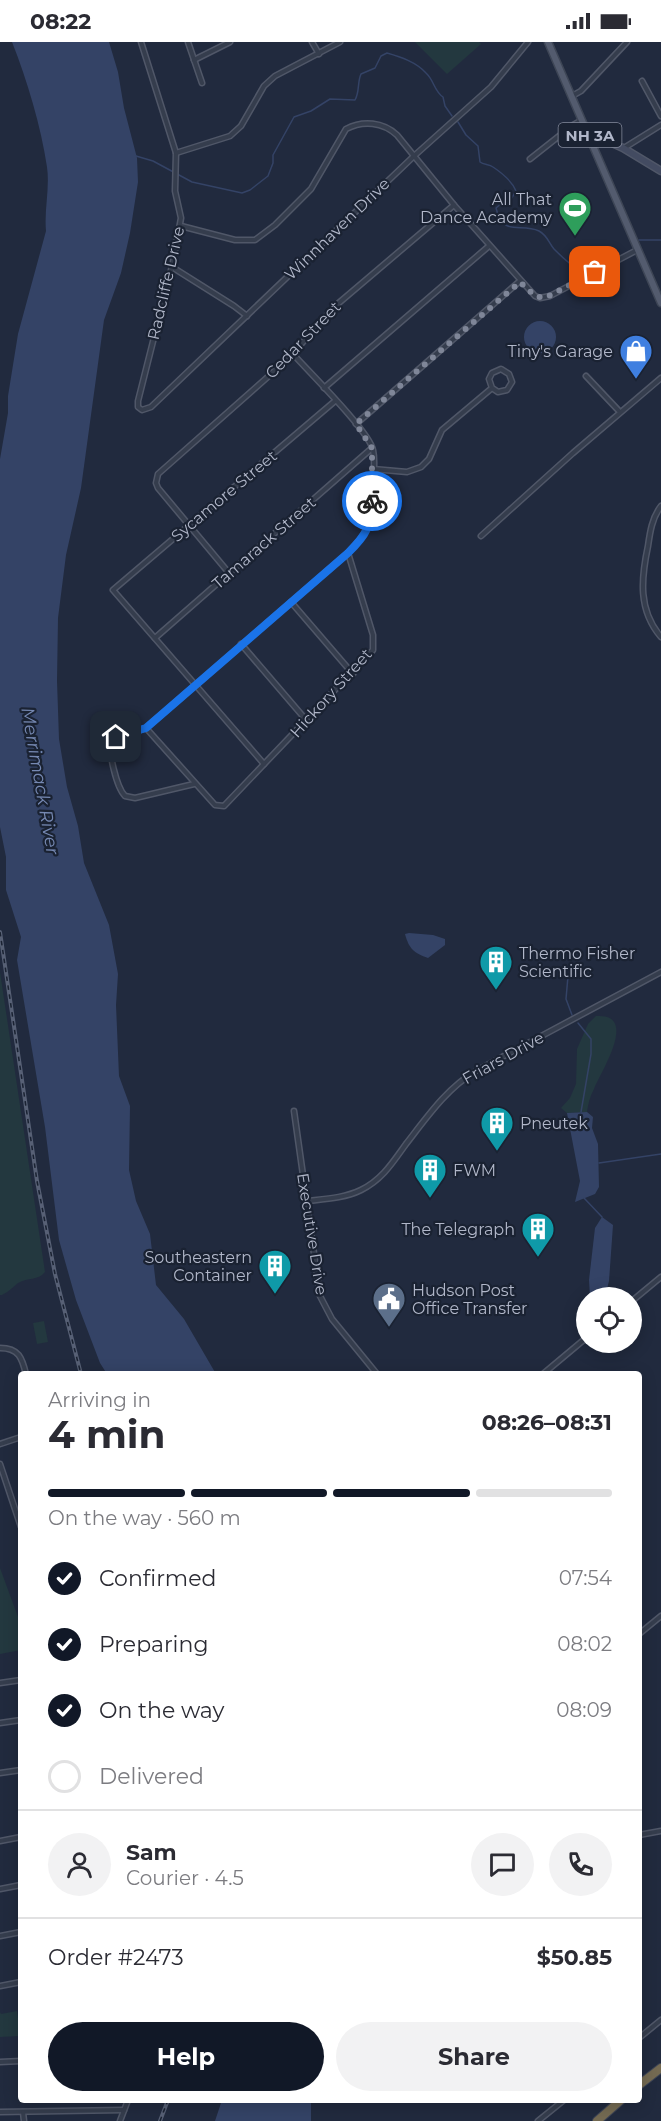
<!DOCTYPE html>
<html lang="en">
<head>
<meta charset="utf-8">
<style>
	:root { --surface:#fff; --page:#f2f2f3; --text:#2b2b33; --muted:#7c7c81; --line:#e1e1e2; --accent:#111827 }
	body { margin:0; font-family:Montserrat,sans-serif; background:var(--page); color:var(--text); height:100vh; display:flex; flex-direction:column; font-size:22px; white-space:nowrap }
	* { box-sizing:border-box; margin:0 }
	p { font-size:20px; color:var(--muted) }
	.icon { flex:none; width:33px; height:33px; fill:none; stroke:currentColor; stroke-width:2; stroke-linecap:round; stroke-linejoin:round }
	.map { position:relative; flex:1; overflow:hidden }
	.details { position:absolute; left:18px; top:1329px; width:624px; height:732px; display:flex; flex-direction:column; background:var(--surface); border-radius:6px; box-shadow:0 3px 15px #0003 }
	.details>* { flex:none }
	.buttons { position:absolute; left:576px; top:1245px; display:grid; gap:12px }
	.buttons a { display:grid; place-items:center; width:66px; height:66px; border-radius:50%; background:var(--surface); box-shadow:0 3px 15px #0003; font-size:30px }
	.pin { position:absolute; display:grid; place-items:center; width:51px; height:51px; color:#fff; margin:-26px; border-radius:12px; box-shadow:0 3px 9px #0006 }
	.courier { position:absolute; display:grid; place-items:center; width:60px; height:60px; margin:-30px; border:4px solid #1a73e8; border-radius:50%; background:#fff; color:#222; box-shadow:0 2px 8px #0007 }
	.headline em { font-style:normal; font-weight:700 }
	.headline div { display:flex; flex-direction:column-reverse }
	.headline { display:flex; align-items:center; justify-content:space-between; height:102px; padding:0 30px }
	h1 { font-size:39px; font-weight:700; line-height:45px }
	.bar { display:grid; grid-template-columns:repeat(4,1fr); gap:9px 6px; align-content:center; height:72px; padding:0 30px }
	.bar i { height:8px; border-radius:4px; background:var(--line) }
	.bar .selected { background:var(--accent) }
	.bar p { grid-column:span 4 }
	.line { display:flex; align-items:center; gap:15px; padding:0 30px; border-top:2px solid var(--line) }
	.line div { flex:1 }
	.round { display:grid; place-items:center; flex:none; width:63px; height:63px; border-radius:32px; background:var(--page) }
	ol { padding:0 30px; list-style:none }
	li { display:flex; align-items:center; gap:18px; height:66px }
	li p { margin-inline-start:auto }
	li .icon { padding:6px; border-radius:50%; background:var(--accent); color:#fff; stroke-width:4 }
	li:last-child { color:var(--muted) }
	li i { width:33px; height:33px; border:3px solid var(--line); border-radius:50% }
	.button { display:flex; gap:12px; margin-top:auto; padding:12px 30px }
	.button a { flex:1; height:69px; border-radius:36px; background:var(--accent); color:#fff; font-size:24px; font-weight:700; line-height:69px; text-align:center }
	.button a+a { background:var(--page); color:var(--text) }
	.status { display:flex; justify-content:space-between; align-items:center; height:42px; padding:0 30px; background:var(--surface); direction:ltr }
	.status svg { height:16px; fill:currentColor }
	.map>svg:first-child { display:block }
</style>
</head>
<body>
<div class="status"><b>08:22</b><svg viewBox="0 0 49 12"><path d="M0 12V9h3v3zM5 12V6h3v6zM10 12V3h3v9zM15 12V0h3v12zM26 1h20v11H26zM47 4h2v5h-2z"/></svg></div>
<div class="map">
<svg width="661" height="2079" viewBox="0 0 661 2079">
	<rect width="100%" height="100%" fill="#212a3e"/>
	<g fill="#23383f">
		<path d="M415 0H479L481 2 447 32Z"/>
		<path d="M0 930 45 1230C38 1239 28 1235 18 1241 13 1245 8 1250 2 1253H0Z"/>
		<path d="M596 974C640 971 600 1031 594 1047 590 1054 588 1062 587 1070L567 1071 561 1066 570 1056 576 1042 577 1007 588 982Z"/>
		<path d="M44 1279 48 1300 37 1302 33 1281Z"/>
		<path d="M0 1526 21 1583V1608L0 1612Z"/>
		<path d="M17 1969 21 1998 19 1994 0 1995V1970L1 1972Z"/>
	</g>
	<g fill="#344366">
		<path d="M12 0H109L118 30 124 66 137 116 138 140 130 191 121 231 104 278 81 446 66 513 58 576 57 639 59 697 67 745 78 784 84 821 109 883 118 932 116 963 119 1034 130 1064 129 1128 136 1159 150 1192 156 1243 184 1277 216 1332H107L100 1321 76 1258 59 1198 45 1085 17 918 21 895 6 848V815L0 785V417L8 371V354L18 292 46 189C44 168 50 146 47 125 41 84 27 38 12 0Z"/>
		<circle cx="540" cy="295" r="16"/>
		<path d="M409 891 433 893 445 897V903L428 916C414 911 409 907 405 892Z"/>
		<path d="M587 1070 593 1075 592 1086 598 1102 599 1145 595 1152 575 1160 580 1139 567 1071Z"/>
		<path d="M602 1175 613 1183 609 1239 605 1255H590L589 1238 595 1186Z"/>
		<path d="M222 2058H311V2079H215Z"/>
	</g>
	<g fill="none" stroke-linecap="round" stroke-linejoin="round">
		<g stroke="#344366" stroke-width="1.5">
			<path d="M458 80 466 93 478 104 480 120C484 123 489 122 493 125 502 131 512 139 516 149L511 157 502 161 496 166C503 196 521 180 539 189 547 193 549 201 554 207 557 210 569 221 572 223"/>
			<path d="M136 114 153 119 192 140 242 151 250 148 268 134 273 121V113L294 75 311 69 330 57 355 58C360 49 357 41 361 32L375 26 381 14 387 11C401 15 416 20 426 31 434 38 434 49 443 55L445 64 452 74"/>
			<path d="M639 198H661"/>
			<path d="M568 934 566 957 572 973"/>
			<path d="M578 981 591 997V1012L581 1070"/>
			<path d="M599 1121 661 1112"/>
			<path d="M584 1156 602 1175"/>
		</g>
		<g stroke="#505768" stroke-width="7">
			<g id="street">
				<path d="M141 0 176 111 175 149 181 176 173 220 138 359V365L142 368 151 365 414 114 491 45 528 0"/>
				<path d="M188 0 202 41"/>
				<path d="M312 0 319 12"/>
				<path d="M194 18 230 0"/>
				<path d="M642 39 661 74"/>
				<path d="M572 54 581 49 627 0"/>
				<path d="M624 106 661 83"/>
				<path d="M176 111 230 94 241 84 264 44 275 34 340 0"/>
				<path d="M530 117 573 83 582 78"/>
				<path d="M181 184 235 198H255L275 183 311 147 346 87C363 78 383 80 397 93L454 163 535 254 540 256 550 254 637 208"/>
				<path d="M172 225 234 264 247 274"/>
				<path d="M586 334 620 370"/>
				<path d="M324 346 489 204"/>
				<path d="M356 382 520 239"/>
				<path d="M373 427 407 430 421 425 429 417 442 388 492 346 489 337 492 331 501 327 509 332 512 340 507 348 498 350 492 346"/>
				<path d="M661 464C652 476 650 490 648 504 641 537 638 568 661 595"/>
				<path d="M481 494 573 411 661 336"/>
				<path d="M229 531 158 446 156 441 158 432 288 317 334 265 454 163"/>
				<path d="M291 560 353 632"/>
				<path d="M155 596 372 406"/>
				<path d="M241 602 307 679"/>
				<path d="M146 686 215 763 224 764 373 608V593L348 511"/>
				<path d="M264 722 113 548 335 359"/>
				<path d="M194 742 135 756 125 754C117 746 107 708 112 698L146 686 348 511C370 489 371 481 372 450 373 436 376 421 373 408 369 389 309 330 293 312"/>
				<path d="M294 1069 320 1254 332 1277 377 1332"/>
				<path d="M307 1159C325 1157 345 1156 361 1148 382 1138 393 1120 406 1102 427 1075 447 1046 476 1029L661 930"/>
				<path d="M632 1259 661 1235"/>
				<path d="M0 1306C19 1306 22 1316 26 1332"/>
				<path d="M543 1332 586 1296"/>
				<path d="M0 1402 21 1395"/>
				<path d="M0 1422 21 1485"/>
				<path d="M639 1592 661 1574"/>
				<path d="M0 1641 21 1638"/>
				<path d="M0 1681 21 1678"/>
				<path d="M0 1731 21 1728"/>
				<path d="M639 1793 661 1789"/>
				<path d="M0 1799 21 1795"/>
				<path d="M0 1847 21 1843"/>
				<path d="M0 1894 21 1890"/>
				<path d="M0 1944 21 1940"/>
				<path d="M639 1996 661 1978"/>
				<path d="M0 2020 21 2019"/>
				<path d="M0 2070 124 2068"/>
				<path d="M23 2070 24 2079"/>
				<path d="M120 2079 128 2058"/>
				<path d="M538 2079 564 2058"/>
			</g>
		</g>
		<g stroke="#505768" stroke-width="9">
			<path id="secondary" d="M588 90 623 106 661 129"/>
		</g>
		<g stroke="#3e4656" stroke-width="9">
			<path id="primary" d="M548 0 661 261"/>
		</g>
		<g stroke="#3d4455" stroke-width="10">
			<g id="highway">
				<path d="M639 2043 661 2026"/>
				<path d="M597 2079 621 2058"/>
			</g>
		</g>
		<use href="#street" stroke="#353d4d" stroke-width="4"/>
		<use href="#secondary" stroke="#434b61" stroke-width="6"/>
		<use href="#primary" stroke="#535b6e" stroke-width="6"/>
		<use href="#highway" stroke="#746a52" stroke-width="8"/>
		<g stroke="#576075" stroke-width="4">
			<g id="rail">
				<path d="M0 890 37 1139 55 1232 81 1332"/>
				<path d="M160 2079 168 2058"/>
			</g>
		</g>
		<use href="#rail" stroke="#1a2232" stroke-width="1.5" stroke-dasharray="4.5" stroke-linecap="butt"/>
	</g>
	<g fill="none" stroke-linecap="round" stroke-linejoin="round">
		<path stroke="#7f8698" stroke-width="6" stroke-dasharray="0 10.8" d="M372 459V406L356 382 520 240 535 254 545 256 595 230"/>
		<path stroke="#1a73e8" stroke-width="8" d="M116 695 146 686 348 511C368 491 369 487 372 459"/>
	</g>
	<defs>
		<g id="stadium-pin" transform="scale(1.725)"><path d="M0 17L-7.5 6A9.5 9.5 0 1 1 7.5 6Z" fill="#2e9e5b" stroke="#1a2232"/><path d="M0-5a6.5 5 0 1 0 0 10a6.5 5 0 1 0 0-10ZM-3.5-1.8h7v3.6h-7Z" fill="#fff"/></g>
		<g id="shop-pin" transform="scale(1.725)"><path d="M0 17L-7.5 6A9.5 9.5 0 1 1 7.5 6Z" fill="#3f7fe0" stroke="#1a2232"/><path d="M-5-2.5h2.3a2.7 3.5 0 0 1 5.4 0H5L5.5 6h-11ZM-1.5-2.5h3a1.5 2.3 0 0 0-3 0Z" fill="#fff"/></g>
		<g id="building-pin" transform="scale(1.725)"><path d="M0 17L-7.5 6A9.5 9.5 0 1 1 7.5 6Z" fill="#0f9aa8" stroke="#1a2232"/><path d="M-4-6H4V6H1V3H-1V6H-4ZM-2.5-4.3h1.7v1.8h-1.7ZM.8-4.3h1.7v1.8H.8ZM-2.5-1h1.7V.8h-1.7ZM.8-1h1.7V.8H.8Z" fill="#fff"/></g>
		<g id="civic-pin" transform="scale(1.725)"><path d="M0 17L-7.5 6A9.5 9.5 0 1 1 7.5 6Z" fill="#5c6f8a" stroke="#1a2232"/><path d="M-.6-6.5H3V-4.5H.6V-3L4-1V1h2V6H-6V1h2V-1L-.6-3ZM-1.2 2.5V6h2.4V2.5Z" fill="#fff"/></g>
	</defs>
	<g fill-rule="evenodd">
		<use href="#stadium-pin" x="575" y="166"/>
		<use href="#shop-pin" x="636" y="309"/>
		<use href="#building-pin" x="496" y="920"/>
		<use href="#building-pin" x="497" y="1081"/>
		<use href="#building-pin" x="430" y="1128"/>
		<use href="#building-pin" x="538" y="1187"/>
		<use href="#building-pin" x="275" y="1224"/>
		<use href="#civic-pin" x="389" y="1257"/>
	</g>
	<g text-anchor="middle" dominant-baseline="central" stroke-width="4.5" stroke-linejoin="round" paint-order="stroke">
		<rect fill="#1a2232" stroke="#848a9c" stroke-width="1.5" x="558.5" y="81" width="63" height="24" rx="4.5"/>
		<g font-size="15" font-weight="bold" fill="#b1b7c9">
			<text x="590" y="93">NH 3A</text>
		</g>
		<g font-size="16" fill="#b1b7c9" stroke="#1a2232" text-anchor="end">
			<text x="552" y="157">All That<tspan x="552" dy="18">Dance Academy</tspan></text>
			<text x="613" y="309">Tiny's Garage</text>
			<text x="519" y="911" text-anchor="start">Thermo Fisher<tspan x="519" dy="18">Scientific</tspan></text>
			<text x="520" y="1081" text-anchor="start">Pneutek</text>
			<text x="453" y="1128" text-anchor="start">FWM</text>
			<text x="515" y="1187">The Telegraph</text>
			<text x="252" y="1215">Southeastern<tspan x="252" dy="18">Container</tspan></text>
			<text x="412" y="1248" text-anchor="start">Hudson Post<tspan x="412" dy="18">Office Transfer</tspan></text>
		</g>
		<g font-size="16" fill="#b1b7c9" stroke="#1a2232">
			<text transform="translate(337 187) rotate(-44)">Winnhaven Drive</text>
			<text transform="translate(166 241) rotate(-77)">Radcliffe Drive</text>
			<text transform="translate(303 298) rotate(-46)">Cedar Street</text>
			<text transform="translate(224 454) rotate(-40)">Sycamore Street</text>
			<text transform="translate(264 501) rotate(-41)">Tamarack Street</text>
			<text transform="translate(331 651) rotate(-48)">Hickory Street</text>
			<text transform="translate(503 1016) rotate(-29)">Friars Drive</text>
			<text transform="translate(312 1192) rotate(81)">Executive Drive</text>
		</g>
		<g font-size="18" font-style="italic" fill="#7689b3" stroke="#1a2232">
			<text transform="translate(40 739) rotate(80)">Merrimack River</text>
		</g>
	</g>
</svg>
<div class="buttons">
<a><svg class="icon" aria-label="locate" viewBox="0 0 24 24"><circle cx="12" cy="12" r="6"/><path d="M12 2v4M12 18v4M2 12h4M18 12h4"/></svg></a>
</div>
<div class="pin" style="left:595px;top:230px;background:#ea580c"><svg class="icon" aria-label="bag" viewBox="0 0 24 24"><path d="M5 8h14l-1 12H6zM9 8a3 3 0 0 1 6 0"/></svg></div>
<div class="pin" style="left:116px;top:695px;background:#1f2937"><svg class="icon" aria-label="home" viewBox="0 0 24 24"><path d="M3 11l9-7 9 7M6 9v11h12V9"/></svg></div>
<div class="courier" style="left:372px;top:459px"><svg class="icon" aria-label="bike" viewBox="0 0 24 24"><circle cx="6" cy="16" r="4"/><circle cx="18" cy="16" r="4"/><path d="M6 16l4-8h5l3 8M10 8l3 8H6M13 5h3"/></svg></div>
<section class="details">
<div class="headline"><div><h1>4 min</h1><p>Arriving in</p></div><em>08:26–08:31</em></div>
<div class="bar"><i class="selected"></i><i class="selected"></i><i class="selected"></i><i></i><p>On the way · 560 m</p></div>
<ol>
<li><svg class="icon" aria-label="check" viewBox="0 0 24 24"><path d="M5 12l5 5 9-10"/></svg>Confirmed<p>07:54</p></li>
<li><svg class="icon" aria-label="check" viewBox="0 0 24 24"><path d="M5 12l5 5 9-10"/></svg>Preparing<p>08:02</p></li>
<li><svg class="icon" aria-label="check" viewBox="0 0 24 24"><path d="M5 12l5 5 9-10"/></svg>On the way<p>08:09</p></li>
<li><i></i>Delivered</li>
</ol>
<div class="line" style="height:108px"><a class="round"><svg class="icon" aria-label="person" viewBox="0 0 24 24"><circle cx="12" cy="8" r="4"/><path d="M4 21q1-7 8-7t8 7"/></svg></a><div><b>Sam</b><p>Courier · 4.5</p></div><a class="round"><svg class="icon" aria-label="chat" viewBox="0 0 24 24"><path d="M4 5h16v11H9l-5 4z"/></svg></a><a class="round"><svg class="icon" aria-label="phone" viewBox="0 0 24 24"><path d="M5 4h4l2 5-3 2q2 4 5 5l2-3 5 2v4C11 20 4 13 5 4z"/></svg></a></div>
<div class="line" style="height:78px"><div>Order #2473</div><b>$50.85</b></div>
<div class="button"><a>Help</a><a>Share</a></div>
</section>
</div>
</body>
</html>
